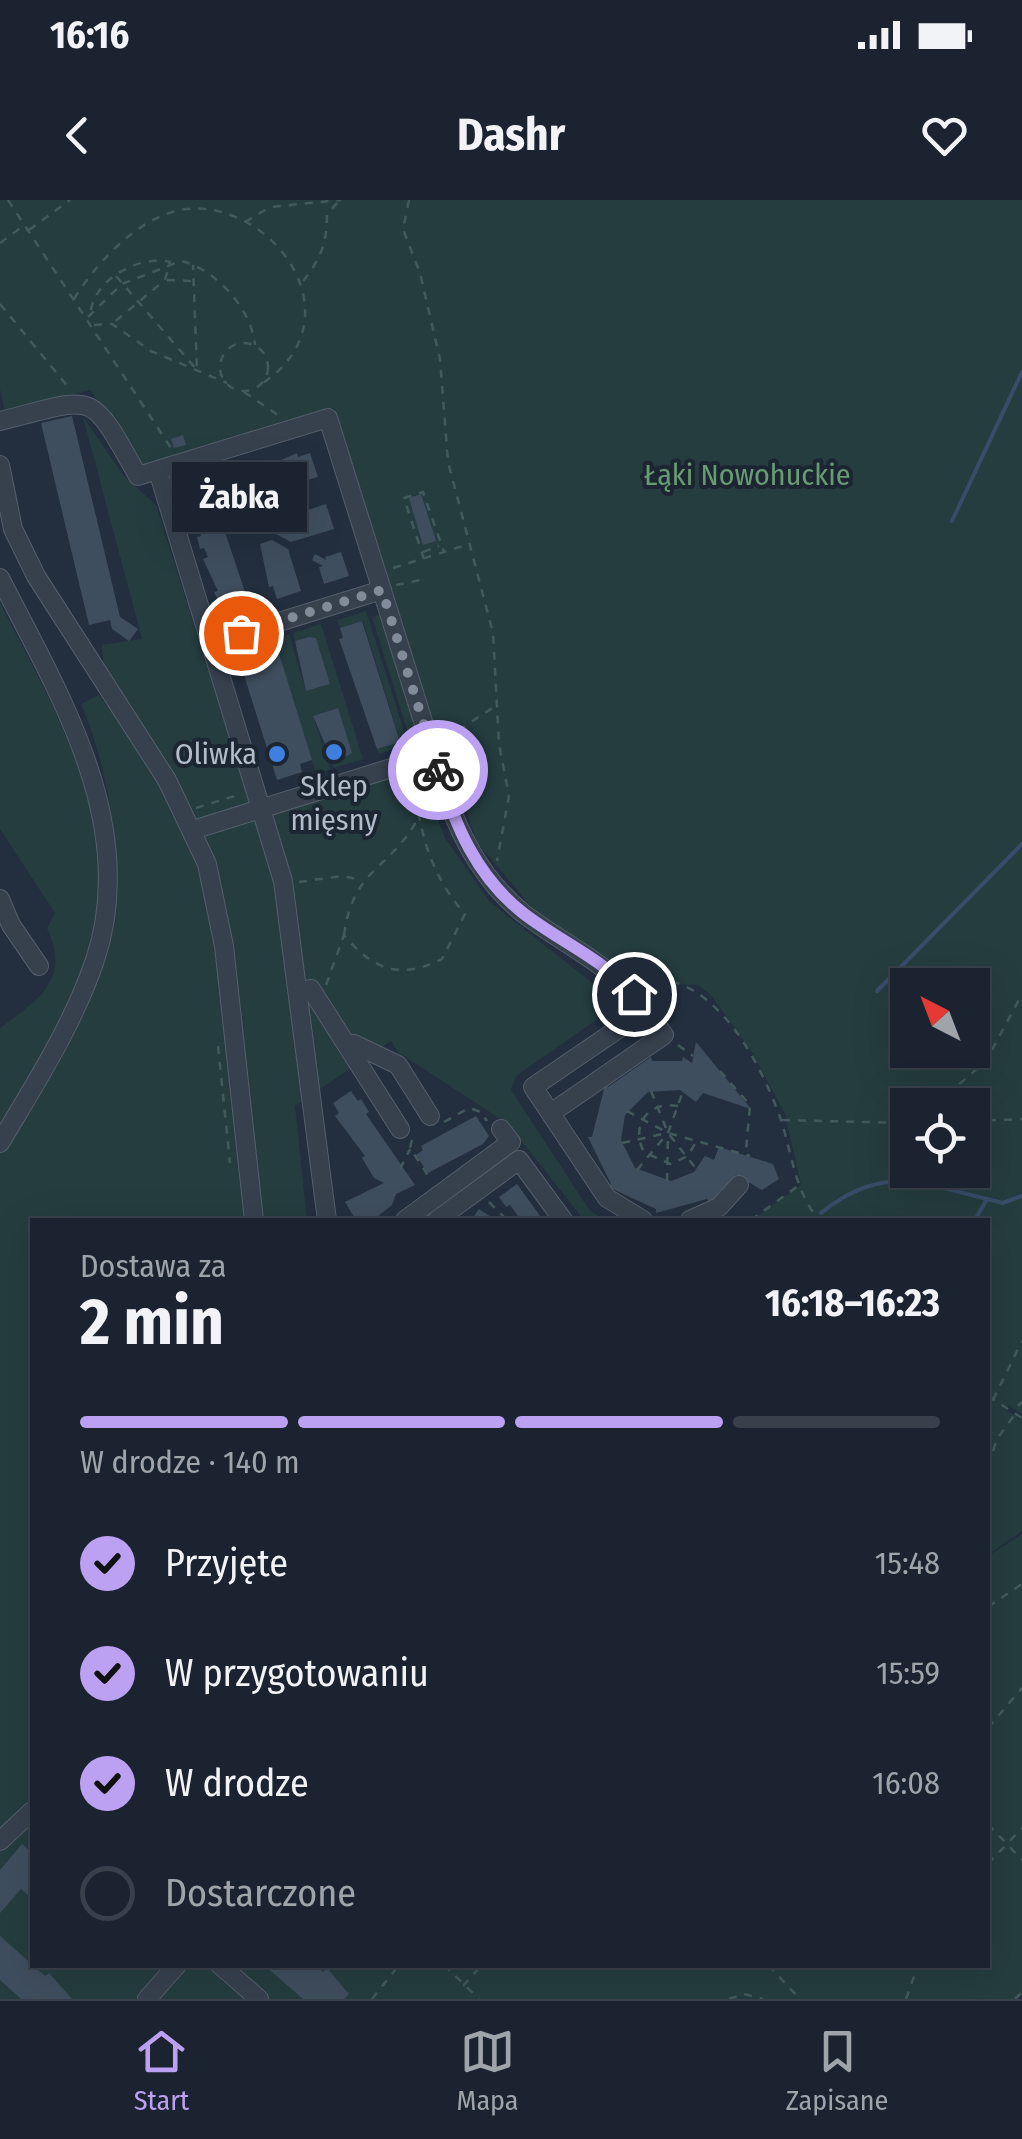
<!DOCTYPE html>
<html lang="pl">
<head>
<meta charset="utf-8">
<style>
	:root { --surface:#1a232f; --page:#232b37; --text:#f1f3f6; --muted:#9fa4aa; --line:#38404b; --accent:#bca0f2 }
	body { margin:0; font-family:"Fira Sans Condensed",sans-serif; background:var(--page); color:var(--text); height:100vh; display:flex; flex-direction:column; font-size:38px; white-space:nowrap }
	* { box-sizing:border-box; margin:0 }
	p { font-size:32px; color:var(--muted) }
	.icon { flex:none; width:55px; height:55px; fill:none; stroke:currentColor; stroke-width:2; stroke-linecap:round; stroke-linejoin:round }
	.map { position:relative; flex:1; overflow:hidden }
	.panel { position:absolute; left:30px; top:1018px; width:960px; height:750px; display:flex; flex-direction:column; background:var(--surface); border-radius:0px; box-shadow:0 10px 40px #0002,0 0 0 2px var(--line) }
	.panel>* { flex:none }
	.needle { width:65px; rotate:318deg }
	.buttons { position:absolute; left:890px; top:768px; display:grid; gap:20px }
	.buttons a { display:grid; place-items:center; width:100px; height:100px; border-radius:0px; background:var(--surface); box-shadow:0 10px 40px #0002,0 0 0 2px var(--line); font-size:50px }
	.pin { position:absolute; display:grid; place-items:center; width:85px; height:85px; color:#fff; margin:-42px; border:5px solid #fff; border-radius:50%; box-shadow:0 2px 10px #0007 }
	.courier { position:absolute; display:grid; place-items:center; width:100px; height:100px; margin:-50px; border:8px solid #bca0f2; border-radius:50%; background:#fff; color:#222; box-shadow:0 2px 12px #0007 }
	.bubble { position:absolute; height:70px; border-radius:0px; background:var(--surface); box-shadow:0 10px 40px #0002,0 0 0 2px var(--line); font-size:32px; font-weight:700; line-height:70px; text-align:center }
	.summary em { font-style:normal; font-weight:700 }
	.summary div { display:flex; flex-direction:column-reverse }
	.summary { display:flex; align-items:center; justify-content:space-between; height:170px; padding:0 50px }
	h1 { font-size:65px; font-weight:700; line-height:75px }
	.bar { display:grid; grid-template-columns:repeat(4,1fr); gap:15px 10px; align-content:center; height:120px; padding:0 50px }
	.bar i { height:12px; border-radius:8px; background:var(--line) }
	.bar .active { background:var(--accent) }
	.bar p { grid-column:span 4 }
	ol { padding:0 50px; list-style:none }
	li { display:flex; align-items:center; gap:30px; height:110px }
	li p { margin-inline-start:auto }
	li .icon { padding:10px; border-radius:50%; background:var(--accent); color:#111; stroke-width:4 }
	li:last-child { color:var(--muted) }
	li i { width:55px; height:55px; border:5px solid var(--line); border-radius:50% }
	.status { display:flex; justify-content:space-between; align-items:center; height:70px; padding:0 50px; background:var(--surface); direction:ltr }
	.status svg { height:28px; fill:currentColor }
	header { display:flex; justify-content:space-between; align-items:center; height:130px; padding:0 50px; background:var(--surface); font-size:45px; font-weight:700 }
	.tab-bar { display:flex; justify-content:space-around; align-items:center; height:140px; border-top:2px solid var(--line); background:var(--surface); font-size:28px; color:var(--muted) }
	.tab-bar a { display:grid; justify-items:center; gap:5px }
	.tab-bar .active { color:var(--accent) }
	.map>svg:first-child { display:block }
</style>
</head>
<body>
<div class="status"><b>16:16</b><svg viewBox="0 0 49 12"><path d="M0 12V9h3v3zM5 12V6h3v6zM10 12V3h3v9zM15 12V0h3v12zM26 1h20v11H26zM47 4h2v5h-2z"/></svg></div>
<header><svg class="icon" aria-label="back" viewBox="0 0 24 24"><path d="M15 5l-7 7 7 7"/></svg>Dashr<svg class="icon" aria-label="heart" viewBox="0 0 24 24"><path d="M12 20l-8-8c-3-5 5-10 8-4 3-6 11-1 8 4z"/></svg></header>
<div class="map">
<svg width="1022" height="1799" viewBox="0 0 1022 1799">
	<rect width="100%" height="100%" fill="#232f3f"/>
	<g fill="#253d3f" fill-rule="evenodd">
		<path d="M0 0H1022V1214L1007 1205 1003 1208 1022 1220V1331L988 1355V1020H752L801 985 785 914 752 852 711 795 698 785 648 784 626 766 614 767 539 716 477 642 447 556 446 563 442 560 334 208 144 267 90 190 5 212 0 189ZM908 785H972V850H908ZM908 905H972V970H908Z"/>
		<path d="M83 217 124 276 156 305 255 619 418 568 445 638 490 702 619 804 516 876 511 890 590 1011 605 1020H584L508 924 398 852 391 841 295 906 307 1020H32V1765H988V1356L1022 1334V1795L1018 1799H0V952C36 892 77 831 103 765 131 695 111 571 81 504L99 495 107 506 102 445 142 439Z"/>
		<path d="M0 403C67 533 137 644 74 793 54 840 26 884 0 928V828C39 799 71 780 47 728L55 713 0 629Z"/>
		<path d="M366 411 408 544 379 554 377 549 400 541 363 421 340 428 337 420Z"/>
		<path d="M382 414 420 535 410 539 372 417Z"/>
		<path d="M321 424 363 559 334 568 333 563 346 558 337 508 313 516 330 569 316 574 277 448 239 459 237 451 289 434 306 491 330 484 316 439 295 441 293 433Z"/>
	</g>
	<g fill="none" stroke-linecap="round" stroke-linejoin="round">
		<g stroke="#384d69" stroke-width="4">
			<path d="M952 321 1022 172"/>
			<path d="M877 791 1022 644"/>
			<path d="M821 1013C880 965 919 982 987 999"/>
			<path d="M975 1020 987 999 1003 1003 1022 996"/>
		</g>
	</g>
	<g fill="#3f4e5e">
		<path d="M72 216 120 417 138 429 129 441 112 429 110 420 89 425 41 223Z"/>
		<path d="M183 235 186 245 174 248 171 239Z"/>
		<path d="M297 253 298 257 310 253 318 277 221 305 218 311 250 407 225 414 214 392 218 391 203 359 208 357 204 348 200 349 197 337 201 336 188 296 191 290 231 277 230 273 248 272 252 267 264 263 265 267Z"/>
		<path d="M421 294 436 341 423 345 409 298Z"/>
		<path d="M326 304 334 329 291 342 276 334 272 322Z"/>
		<path d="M272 340 288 349 301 391 277 399 273 386 269 387 260 344Z"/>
		<path d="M341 352 349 376 324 384 319 367 323 366 312 360 315 354 326 360 325 357Z"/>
		<path d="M362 421 400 542 377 549 339 439 343 438 340 428Z"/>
		<path d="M309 437 316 438 330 484 306 491 295 441Z"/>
		<path d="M277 447 312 560 300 564 302 572 277 580 239 459Z"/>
		<path d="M338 508 352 553 333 563 313 516Z"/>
		<path d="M696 842 751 909 703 893 696 902 680 890 648 892 625 915 621 940 635 968 671 981 694 972 705 956 714 960 719 947 773 964 779 979 762 990 736 975 709 1003 707 999 656 1013V1009L608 987 611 984 588 937H592L605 885 608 887 651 857 652 861H682L683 857 692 863Z"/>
		<path d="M351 891 358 901 361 899 369 912 366 914 415 985 396 994 392 1005 373 1020H349L354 1017 345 1002 384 983 374 978 362 958 365 956 335 916 339 913 333 903Z"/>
		<path d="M476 916 489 936 483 944 428 973 416 955 423 950 421 946Z"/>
		<path d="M517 984 543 1020H521L510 1005 506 1007 499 997Z"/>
		<path d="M479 1009 491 1017 489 1020H471Z"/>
		<path d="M22 1644 32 1653V1699L21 1689 0 1713V1670Z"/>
		<path d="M0 1736 45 1776 49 1773 72 1799H21L0 1780Z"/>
		<path d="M264 1765H316L323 1772 327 1768 349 1794 344 1799H303Z"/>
	</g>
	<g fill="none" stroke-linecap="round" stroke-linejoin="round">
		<g stroke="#555f6c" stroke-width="20">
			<g id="minor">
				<path d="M0 221C97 197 88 187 138 276L328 218 447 598C463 643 486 684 524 714 566 746 614 766 646 810L533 887 607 998 643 1020"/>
				<path d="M0 265 13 329 36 376 167 580 207 664 224 746 254 1020"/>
				<path d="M158 271 283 681 327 1020"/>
				<path d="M0 378C59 494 140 625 95 760 73 825 35 884 0 943"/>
				<path d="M211 443 382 390"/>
				<path d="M193 630 433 555"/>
				<path d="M0 699 11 725 39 766"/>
				<path d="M300 791 311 789 400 929"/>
				<path d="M348 847 354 844 398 865 430 916"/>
				<path d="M551 913 664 835 646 810"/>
				<path d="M405 1020 511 942 501 929"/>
				<path d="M437 1020 519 960 563 1020"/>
				<path d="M690 1020 719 1007 739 985"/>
				<path d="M0 1641 32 1611"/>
				<path d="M220 1765 259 1799"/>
				<path d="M147 1799 177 1765"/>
			</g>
		</g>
		<g stroke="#435a5c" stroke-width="2.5" stroke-dasharray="8 8" stroke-linecap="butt">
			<path d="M8 0 171 248"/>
			<path d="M409 0 403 29 420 73 440 159 448 262 493 433 499 544 509 596 497 661"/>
			<path d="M245 22 270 7 341 0"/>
			<path d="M29 30 70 0"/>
			<path d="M0 43 23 26"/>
			<path d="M116 76 197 170 193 65"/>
			<path d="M167 80 193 81"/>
			<path d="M303 81C321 59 327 42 327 14L339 1"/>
			<path d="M74 99C97 62 140 15 186 9 275 0 360 121 260 185"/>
			<path d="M0 104 69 188"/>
			<path d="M91 110C96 78 140 55 170 62L165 80 112 124"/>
			<path d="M88 117 122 84 181 61C216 69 252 110 255 145"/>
			<path d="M94 125 112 124 151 151 227 183"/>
			<circle cx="244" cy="167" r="24"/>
			<path d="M244 192 278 215"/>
			<path d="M423 352 439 346"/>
			<path d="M424 359 404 298 423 292 444 352"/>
			<path d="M393 368 466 345"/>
			<path d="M396 385 426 379"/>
			<path d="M445 539 497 505"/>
			<path d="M196 608 241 594"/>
			<path d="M299 682 343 676 360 680"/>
			<path d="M344 735C353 666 393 669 419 616"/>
			<path d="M640 780C713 768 761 863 781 920 792 954 795 992 819 1020"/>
			<path d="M326 785 344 735C373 770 400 780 442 759L465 714C431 676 417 628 415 577"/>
			<path d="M678 845 693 856"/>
			<path d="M218 846 230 963"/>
			<path d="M720 871 750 905 746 951"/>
			<path d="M651 891 668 933 697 970"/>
			<path d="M935 905 986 861 1022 794"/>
			<path d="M678 906C648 900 630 926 644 952L670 964 688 956 697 940"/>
			<path d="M627 911 668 933 750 956"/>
			<path d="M782 920 908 923"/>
			<path d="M972 921 1022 919"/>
			<path d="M444 922 469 908 481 912 487 921"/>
			<path d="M412 940 410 948 431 980"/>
			<path d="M622 943 667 933"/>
			<path d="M400 969 410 949"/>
			<path d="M637 970 667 934"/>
			<path d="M667 981 668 933 683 891"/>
			<path d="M489 1002 507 1020"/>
			<path d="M751 1020 798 986"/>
			<path d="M988 1196 1022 1218"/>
			<path d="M993 1200 1022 1141"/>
			<path d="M1018 1206 1022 1202"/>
			<path d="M988 1266 997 1239 1015 1214"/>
			<path d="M988 1407 1022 1384"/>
			<path d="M988 1528 1022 1488"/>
			<path d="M988 1624 1022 1660"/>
			<path d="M988 1664 1022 1628"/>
			<path d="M444 1765 479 1799"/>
			<path d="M768 1765 800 1799"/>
			<path d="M463 1786 482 1765"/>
			<path d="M372 1799 399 1765"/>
			<path d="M729 1799 744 1794 763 1799"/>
			<path d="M906 1799 918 1765"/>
			<path d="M1015 1799 1022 1792"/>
		</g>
		<use href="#minor" stroke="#37414e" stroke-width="18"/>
	</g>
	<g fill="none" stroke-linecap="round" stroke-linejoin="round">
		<path stroke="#818b99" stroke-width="10" stroke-dasharray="0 18" d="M241 433 382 390 438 570"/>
		<path stroke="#bca0f2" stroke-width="12" d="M438 570C455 625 476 676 523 713 559 741 603 759 634 794"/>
	</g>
	<g fill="#3f7fe0" stroke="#1c2633" stroke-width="4">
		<circle cx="334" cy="552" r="10"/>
		<circle cx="277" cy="554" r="10"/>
	</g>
	<g text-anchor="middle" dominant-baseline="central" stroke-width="8" stroke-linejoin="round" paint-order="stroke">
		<g font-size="30" fill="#699b73" stroke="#1c2633">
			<text x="747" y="275">Łąki Nowohuckie</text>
		</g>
		<g font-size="30" fill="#b3bcc9" stroke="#1c2633" text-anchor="end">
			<text x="257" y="554">Oliwka</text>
			<text x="334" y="586" text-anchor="middle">Sklep<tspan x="334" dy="34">mięsny</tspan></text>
		</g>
	</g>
</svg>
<div class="buttons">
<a><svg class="needle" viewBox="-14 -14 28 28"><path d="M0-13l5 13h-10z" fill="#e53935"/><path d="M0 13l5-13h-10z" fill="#9fa4aa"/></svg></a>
<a><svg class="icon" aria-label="locate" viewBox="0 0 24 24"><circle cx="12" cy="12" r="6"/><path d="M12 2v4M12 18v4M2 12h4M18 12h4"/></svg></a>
</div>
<div class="pin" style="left:241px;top:433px;background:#ea580c"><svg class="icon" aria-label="bag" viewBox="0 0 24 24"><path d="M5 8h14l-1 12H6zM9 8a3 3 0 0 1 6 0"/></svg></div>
<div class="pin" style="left:634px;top:794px;background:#1f2937"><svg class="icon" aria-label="home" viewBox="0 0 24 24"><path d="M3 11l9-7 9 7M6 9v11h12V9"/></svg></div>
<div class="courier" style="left:438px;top:570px"><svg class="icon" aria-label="bike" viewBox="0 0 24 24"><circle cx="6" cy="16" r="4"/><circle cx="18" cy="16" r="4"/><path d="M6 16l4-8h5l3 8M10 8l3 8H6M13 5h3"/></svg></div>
<div class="bubble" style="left:172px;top:262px;width:135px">Żabka</div>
<section class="panel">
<div class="summary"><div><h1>2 min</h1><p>Dostawa za</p></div><em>16:18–16:23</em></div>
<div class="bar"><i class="active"></i><i class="active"></i><i class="active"></i><i></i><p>W drodze · 140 m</p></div>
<ol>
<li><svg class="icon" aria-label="check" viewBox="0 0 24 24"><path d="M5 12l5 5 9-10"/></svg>Przyjęte<p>15:48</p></li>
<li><svg class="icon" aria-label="check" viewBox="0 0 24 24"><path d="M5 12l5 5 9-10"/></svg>W przygotowaniu<p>15:59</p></li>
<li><svg class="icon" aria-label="check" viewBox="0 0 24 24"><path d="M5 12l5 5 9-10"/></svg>W drodze<p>16:08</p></li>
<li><i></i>Dostarczone</li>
</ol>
</section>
</div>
<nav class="tab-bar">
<a class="active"><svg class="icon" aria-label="home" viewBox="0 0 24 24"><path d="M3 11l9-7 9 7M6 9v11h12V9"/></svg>Start</a>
<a><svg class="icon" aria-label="map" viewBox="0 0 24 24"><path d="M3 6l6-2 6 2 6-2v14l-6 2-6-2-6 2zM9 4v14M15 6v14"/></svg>Mapa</a>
<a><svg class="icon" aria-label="saved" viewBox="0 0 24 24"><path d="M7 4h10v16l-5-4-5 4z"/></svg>Zapisane</a>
</nav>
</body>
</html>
